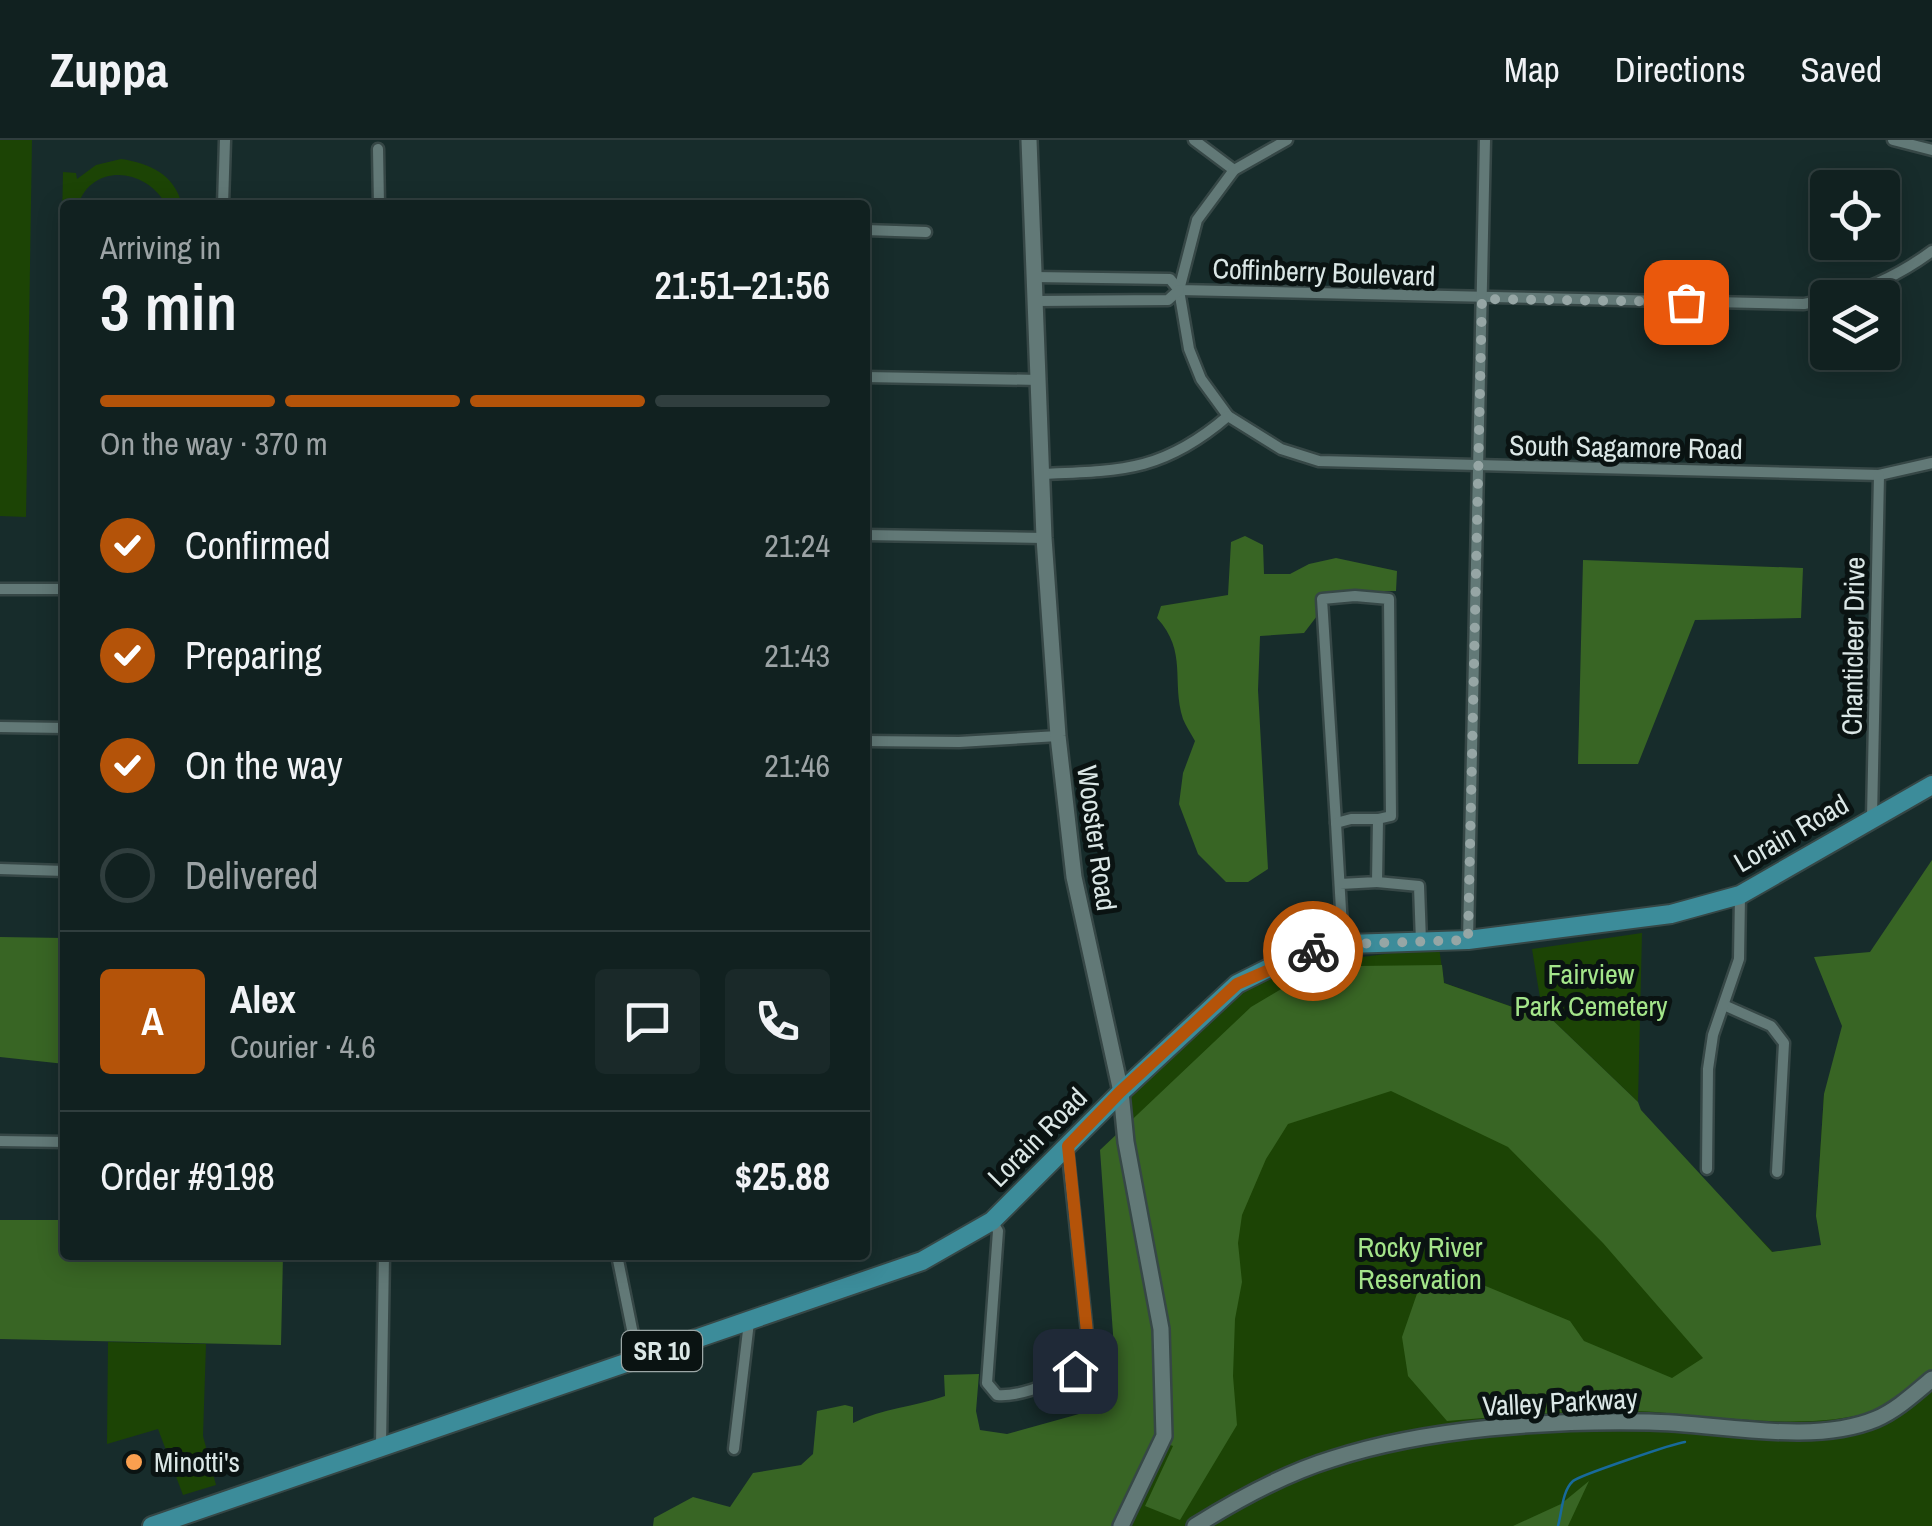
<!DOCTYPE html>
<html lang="en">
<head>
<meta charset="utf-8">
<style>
	:root { --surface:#112120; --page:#1a2929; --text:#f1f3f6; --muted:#9ca3a5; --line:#303e3e; --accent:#b45309 }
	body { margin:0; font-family:"Archivo Narrow",sans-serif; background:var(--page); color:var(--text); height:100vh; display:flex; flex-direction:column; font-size:38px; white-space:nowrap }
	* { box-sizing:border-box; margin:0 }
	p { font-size:32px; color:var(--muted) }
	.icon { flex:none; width:55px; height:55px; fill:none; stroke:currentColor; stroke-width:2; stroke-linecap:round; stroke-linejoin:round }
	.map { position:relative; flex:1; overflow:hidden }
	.panel { position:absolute; left:60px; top:60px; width:810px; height:1060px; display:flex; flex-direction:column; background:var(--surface); border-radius:10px; box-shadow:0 5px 25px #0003,0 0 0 2px var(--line) }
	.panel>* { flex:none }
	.buttons { position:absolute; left:1810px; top:30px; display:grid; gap:20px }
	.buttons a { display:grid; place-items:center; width:90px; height:90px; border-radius:10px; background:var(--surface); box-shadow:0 5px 25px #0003,0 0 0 2px var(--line); font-size:50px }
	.pin { position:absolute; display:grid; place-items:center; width:85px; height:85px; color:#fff; margin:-42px; border-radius:20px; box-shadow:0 5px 15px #0006 }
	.courier { position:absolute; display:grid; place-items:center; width:100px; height:100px; margin:-50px; border:8px solid #b45309; border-radius:50%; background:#fff; color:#222; box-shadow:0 2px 12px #0007 }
	.overview em { font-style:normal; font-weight:600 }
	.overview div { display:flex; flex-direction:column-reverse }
	.overview { display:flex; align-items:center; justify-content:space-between; height:170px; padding:0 40px }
	h1 { font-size:65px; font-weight:600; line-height:75px }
	.bar { display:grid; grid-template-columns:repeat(4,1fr); gap:15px 10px; align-content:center; height:120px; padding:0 40px }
	.bar i { height:12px; border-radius:8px; background:var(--line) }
	.bar .current { background:var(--accent) }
	.bar p { grid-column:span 4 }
	.line { display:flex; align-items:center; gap:25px; padding:0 40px; border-top:2px solid var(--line) }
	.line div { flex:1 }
	.round { display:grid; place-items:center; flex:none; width:105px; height:105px; border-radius:10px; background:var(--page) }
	ol { padding:0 40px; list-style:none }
	li { display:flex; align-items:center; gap:30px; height:110px }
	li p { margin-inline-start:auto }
	li .icon { padding:10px; border-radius:50%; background:var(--accent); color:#fff; stroke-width:4 }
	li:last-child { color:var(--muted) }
	li i { width:55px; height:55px; border:5px solid var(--line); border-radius:50% }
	header { display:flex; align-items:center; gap:60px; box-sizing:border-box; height:140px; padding:0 50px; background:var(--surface); border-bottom:2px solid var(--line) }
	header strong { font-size:48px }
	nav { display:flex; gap:55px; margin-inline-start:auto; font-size:35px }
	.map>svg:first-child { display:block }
</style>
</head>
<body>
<header>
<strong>Zuppa</strong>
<nav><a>Map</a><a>Directions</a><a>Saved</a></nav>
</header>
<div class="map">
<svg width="1932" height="1386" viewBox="0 0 1932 1386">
	<rect width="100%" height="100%" fill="#172c2b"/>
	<g fill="#1c4405">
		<path d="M0 0H32L26 377 0 376Z"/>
		<path d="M121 19C150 23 175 35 182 65H166C148 29 93 21 78 65H65V253L59 235 63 32 76 33 77 39 96 25Z"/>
		<path d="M1932 747V1386H1105L1162 1278 1122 952 1270 829 1439 807 1444 843 1527 872 1539 870 1773 1112 1835 1167 1816 1076 1824 954Z"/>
		<path d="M1642 793 1638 962 1542 870 1532 809Z"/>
		<path d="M108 1202 206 1204 203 1296 216 1345 183 1355 158 1289 107 1304Z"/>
	</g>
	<g fill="#386524">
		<path d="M1245 396 1263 405 1264 434H1290L1309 424 1336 418 1397 431 1396 451 1322 452 1317 476 1304 493 1260 496 1258 550 1268 729 1248 742H1226L1198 714 1179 664 1183 633 1195 601C1191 594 1186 586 1183 579 1171 541 1188 512 1157 478L1161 466 1228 455 1231 402Z"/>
		<path d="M1583 420 1803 428 1801 478 1695 480 1638 624H1578Z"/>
		<path d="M1932 720V1229C1879 1312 1715 1272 1632 1271 1570 1270 1509 1276 1447 1281L1408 1236 1402 1197 1420 1145 1450 1155 1459 1135 1570 1181 1584 1201 1672 1238 1703 1218 1603 1103 1508 1007 1391 951 1288 984 1266 1019 1242 1075 1238 1103 1242 1142 1235 1179 1233 1236 1237 1285 1180 1380 1145 1366 1173 1306 1157 1300 1112 1386H653L654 1378 693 1357 730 1367 753 1333 801 1325 813 1314 817 1271 845 1265 853 1267V1283C883 1268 914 1267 945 1256L944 1235 979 1234 976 1271 980 1290 1007 1294 1097 1269 1112 1247 1114 1208 1100 1010 1251 867 1303 836 1357 826 1442 825 1444 843 1527 872 1542 870 1638 962 1641 970 1772 1112 1821 1105 1816 1076 1824 954 1842 886 1814 817 1870 812Z"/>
		<path d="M0 797 65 798V924L0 917Z"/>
		<path d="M65 1080V1115H283L281 1205 0 1199V1080Z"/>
		<path d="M1589 1341 1568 1386H1513L1561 1364Z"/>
	</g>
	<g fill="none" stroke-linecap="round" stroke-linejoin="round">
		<path stroke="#186a9b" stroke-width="2.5" d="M1558 1386C1562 1372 1562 1351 1573 1341 1578 1336 1675 1303 1685 1302"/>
		<g stroke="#364746" stroke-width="15">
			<g id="street">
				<path d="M1194 0 1234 30"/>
				<path d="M1287 0 1234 30 1197 80 1179 150 1189 209 1201 239 1228 276 1281 309 1319 321 1879 335 1932 323"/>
				<path d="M1893 0 1932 10"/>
				<path d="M378 9 379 65"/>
				<path d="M223 65 225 0"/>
				<path d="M865 90 926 92"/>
				<path d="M1034 137 1170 139 1179 150 1804 164 1828 159"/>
				<path d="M1833 158C1870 149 1901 134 1932 111"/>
				<path d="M1036 161 1168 160 1179 150"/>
				<path d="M865 237 1039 240"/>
				<path d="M1042 334C1123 331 1164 331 1228 276"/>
				<path d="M865 395 1044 398"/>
				<path d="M0 449H65"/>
				<path d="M0 587 65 588"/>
				<path d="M865 601 959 602 1058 596"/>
				<path d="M1872 678 1879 335"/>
				<path d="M1336 683 1322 459 1355 456 1389 459 1391 676 1378 679"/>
				<path d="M0 729 65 731"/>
				<path d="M1377 742 1419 746 1421 802"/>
				<path d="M1340 744 1377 742 1378 679H1351L1336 683 1343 805"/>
				<path d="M1468 800 1485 0"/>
				<path d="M1726 866 1771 886 1784 903 1777 1032"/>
				<path d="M0 1001 65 1002"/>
				<path d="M1707 1029 1708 929 1713 895 1739 819 1740 755"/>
				<path d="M992 1081 998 1091 987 1243 997 1255C1024 1257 1068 1238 1087 1219L1088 1202 1067 1006"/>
				<path d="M617 1115 638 1219"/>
				<path d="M381 1305 384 1115"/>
				<path d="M734 1309 749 1182"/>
			</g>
		</g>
		<g stroke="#364746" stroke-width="20">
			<g id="secondary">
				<path d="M1029 0 1044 398 1058 596 1074 737 1121 952 1126 1002 1161 1189 1164 1296 1121 1386"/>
				<path d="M1195 1386C1238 1359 1283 1334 1332 1319 1427 1288 1549 1280 1649 1282 1719 1283 1811 1306 1876 1279 1897 1270 1915 1253 1932 1239"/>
			</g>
		</g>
		<g stroke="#364746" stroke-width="22">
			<path id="primary" d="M152 1386 922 1121 992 1081 1121 952 1237 844 1281 822 1312 811 1348 804 1468 800 1671 774 1740 755 1932 645"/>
		</g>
		<use href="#street" stroke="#627977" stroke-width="10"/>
		<use href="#secondary" stroke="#627977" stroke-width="15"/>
		<use href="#primary" stroke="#3c8c9a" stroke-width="18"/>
	</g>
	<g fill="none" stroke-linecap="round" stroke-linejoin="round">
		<path stroke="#96a6a5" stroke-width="10" stroke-dasharray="0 18" d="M1313 811 1348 804 1468 800 1482 159 1686 162"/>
		<path stroke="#b45309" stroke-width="12" d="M1075 1231 1087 1219 1088 1202 1068 1006 1120 952 1237 844 1313 811"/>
	</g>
	<circle fill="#fa9f4f" stroke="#0a1312" stroke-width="4" cx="134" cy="1322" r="10"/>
	<g text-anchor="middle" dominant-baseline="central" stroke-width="10" stroke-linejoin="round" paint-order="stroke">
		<rect fill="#0a1312" stroke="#9ca7a6" stroke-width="2.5" x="622" y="1191" width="80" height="40" rx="8"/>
		<g font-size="25" font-weight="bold" fill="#dbe7e6">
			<text x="662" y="1211">SR 10</text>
		</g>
		<g font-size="28" fill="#dbe7e6" stroke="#0a1312">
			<text transform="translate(1324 132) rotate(2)">Coffinberry Boulevard</text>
			<text transform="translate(1626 307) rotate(1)">South Sagamore Road</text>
			<text transform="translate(1853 506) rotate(-89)">Chanticleer Drive</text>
			<text transform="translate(1791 693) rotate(-30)">Lorain Road</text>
			<text transform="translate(1097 698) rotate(82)">Wooster Road</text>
			<text transform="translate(1037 997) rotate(-45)">Lorain Road</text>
			<text transform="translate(1560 1262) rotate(-3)">Valley Parkway</text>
		</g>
		<g font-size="28" fill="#a4e58a" stroke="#0a1312">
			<text x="1591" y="834">Fairview<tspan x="1591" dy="32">Park Cemetery</tspan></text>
			<text x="1420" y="1107">Rocky River<tspan x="1420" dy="32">Reservation</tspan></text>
		</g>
		<g font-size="28" fill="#dbe7e6" stroke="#0a1312" text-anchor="start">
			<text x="154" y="1322">Minotti's</text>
		</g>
	</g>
</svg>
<div class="buttons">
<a><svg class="icon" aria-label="locate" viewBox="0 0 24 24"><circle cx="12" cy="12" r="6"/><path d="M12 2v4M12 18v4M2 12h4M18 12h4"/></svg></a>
<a><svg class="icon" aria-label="layers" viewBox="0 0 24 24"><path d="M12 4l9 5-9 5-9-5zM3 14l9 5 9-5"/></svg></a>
</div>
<div class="pin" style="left:1686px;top:162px;background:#ea580c"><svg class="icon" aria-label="bag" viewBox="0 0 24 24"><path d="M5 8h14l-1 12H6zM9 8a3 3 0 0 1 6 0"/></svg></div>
<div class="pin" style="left:1075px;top:1231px;background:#1f2937"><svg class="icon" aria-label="home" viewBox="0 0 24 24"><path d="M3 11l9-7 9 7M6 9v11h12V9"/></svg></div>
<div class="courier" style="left:1313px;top:811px"><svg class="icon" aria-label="bike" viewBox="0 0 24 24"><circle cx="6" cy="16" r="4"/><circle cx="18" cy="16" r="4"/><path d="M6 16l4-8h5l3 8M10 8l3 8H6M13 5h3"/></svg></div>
<section class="panel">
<div class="overview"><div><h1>3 min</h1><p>Arriving in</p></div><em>21:51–21:56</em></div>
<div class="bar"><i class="current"></i><i class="current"></i><i class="current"></i><i></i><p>On the way · 370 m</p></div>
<ol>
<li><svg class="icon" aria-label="check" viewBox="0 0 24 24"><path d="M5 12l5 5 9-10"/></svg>Confirmed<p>21:24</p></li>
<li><svg class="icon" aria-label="check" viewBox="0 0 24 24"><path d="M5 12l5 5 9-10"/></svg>Preparing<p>21:43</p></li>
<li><svg class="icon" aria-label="check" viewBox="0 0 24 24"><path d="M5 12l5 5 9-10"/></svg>On the way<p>21:46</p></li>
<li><i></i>Delivered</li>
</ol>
<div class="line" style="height:180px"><b class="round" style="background:var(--accent);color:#fff">A</b><div><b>Alex</b><p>Courier · 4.6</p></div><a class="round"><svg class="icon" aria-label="chat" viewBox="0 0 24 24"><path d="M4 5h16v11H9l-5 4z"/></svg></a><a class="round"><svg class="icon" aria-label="phone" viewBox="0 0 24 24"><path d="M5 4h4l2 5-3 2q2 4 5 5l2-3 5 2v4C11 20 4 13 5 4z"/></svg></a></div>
<div class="line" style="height:130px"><div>Order #9198</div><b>$25.88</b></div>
</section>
</div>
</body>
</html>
